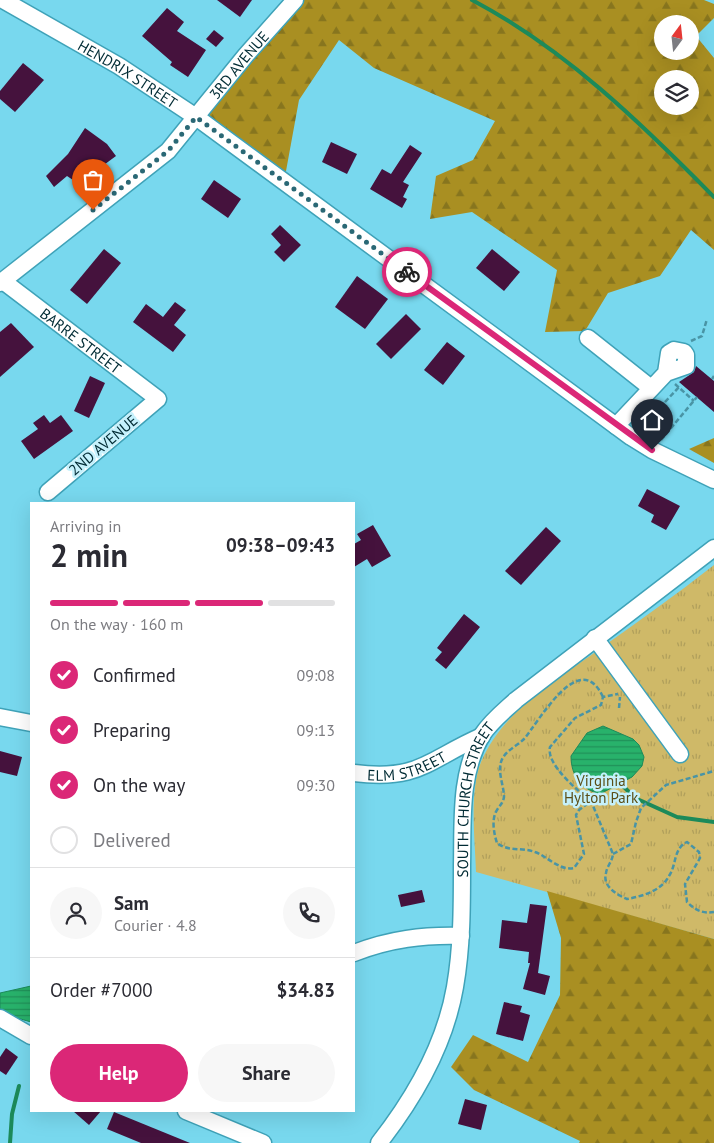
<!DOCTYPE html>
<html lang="en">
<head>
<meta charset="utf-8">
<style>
	:root { --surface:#fff; --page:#f7f7f7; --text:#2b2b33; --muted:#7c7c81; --line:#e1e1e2; --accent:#db2777 }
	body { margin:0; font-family:"PT Sans",sans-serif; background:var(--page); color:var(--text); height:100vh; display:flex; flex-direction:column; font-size:19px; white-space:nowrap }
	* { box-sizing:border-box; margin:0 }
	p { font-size:16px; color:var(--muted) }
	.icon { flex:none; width:28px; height:28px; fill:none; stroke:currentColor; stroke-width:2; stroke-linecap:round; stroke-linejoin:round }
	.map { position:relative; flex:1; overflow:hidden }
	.side { position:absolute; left:30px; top:502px; width:325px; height:610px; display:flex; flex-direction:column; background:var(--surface); border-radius:0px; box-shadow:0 5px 20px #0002 }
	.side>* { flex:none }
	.needle { width:32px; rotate:15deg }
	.buttons { position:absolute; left:654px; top:15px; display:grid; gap:10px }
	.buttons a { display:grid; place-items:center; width:45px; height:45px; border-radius:50%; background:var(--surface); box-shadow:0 5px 20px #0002; font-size:25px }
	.pin { position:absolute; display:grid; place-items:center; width:42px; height:42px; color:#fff; margin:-51px -21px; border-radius:50% 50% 50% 0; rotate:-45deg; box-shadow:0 0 5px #0007 }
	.pin .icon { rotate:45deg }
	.courier { position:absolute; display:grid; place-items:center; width:50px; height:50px; margin:-25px; border:4px solid #db2777; border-radius:50%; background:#fff; color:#222; box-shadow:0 1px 6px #0007 }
	.summary em { font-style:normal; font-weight:600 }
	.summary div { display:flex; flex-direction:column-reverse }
	.summary { display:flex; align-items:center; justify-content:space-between; height:85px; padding:0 20px }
	h1 { font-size:32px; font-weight:600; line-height:38px }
	.bar { display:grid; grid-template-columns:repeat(4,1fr); gap:8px 5px; align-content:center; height:60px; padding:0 20px }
	.bar i { height:6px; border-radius:4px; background:var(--line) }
	.bar .current { background:var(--accent) }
	.bar p { grid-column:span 4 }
	.line { display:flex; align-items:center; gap:12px; padding:0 20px; border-top:1px solid var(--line) }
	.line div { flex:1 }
	.round { display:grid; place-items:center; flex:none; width:52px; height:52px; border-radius:26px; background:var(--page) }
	ol { padding:0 20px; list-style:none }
	li { display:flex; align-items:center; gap:15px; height:55px }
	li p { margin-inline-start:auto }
	li .icon { padding:5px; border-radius:50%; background:var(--accent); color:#fff; stroke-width:4 }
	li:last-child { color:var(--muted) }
	li i { width:28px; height:28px; border:2px solid var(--line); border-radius:50% }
	.button { display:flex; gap:10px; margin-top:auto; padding:10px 20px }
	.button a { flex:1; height:58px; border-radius:30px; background:var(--accent); color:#fff; font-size:20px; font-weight:600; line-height:58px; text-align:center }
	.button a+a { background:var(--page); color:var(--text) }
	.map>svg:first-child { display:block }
</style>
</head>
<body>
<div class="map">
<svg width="714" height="1143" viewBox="0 0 714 1143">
	<defs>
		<pattern id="grass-tufts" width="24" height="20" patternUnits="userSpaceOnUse" patternTransform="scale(1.25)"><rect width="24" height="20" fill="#cfb968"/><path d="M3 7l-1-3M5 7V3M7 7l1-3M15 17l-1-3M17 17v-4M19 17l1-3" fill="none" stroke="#b09f5b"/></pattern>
		<pattern id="forest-firs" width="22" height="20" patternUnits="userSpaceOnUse" patternTransform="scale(1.25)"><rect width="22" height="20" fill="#a98f22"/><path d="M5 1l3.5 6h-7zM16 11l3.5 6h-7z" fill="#87751e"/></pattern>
		<pattern id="water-rules" width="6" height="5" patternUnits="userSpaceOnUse" patternTransform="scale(1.25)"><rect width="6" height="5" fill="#28b26b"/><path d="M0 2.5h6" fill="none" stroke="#209159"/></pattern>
	</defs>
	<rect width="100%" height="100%" fill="#78d8ee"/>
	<path fill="url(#grass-tufts)" d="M714 565V939L476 872C475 839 469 792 481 762 503 710 557 680 601 648 639 621 677 594 714 565Z"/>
	<g fill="url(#forest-firs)" fill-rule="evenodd">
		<path d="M295 0H704L714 4V18L696 36 714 58V250L691 230 660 276 608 293 585 331 545 332 557 270 472 212 430 219 436 176 473 160 495 121 374 68 339 40 299 100 284 182 196 117ZM662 24H690V51H662ZM662 79H690V106H662Z"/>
		<path d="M714 438V463L689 449Z"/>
		<path d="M547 891 714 939V1143H579L580 1141 474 1090 451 1067 473 1035 528 1062 560 995 561 938Z"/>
	</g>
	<g fill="url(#water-rules)" stroke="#1c8a5a">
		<path d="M603 726 633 739 639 745 644 757 642 766 632 777 600 794C581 789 571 776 571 756L587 733Z"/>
		<path d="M31 986V1022L0 1013V993Z"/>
	</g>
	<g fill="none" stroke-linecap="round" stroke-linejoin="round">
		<g stroke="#1c8a5a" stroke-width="4">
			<path d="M472 0C565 49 641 123 714 197"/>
			<path d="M621 784 635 798 677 817 714 822"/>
			<path d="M10 1143 12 1114 19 1086"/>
		</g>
	</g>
	<g fill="#45123d">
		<path d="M217 0H252L240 17Z"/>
		<path d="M167 8 184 22 177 31 206 50 188 77 170 65 172 62 142 36Z"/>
		<path d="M214 30 224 38 216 47 206 39Z"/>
		<path d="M23 63 44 80 15 112 0 99V91Z"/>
		<path d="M85 128 107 144 116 156 97 170 92 166 73 180 67 176 54 187 46 176 68 154Z"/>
		<path d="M331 142 357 154 347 174 322 162Z"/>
		<path d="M410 145 422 153 403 182 409 185 403 197 407 199 402 208 370 189 382 169 391 174Z"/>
		<path d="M214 180 241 199 228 218 201 199Z"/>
		<path d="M280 225 301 245 284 262 274 252 281 245 271 234Z"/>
		<path d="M104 249 121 263 87 304 70 290Z"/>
		<path d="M492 249 520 272 504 291 476 268Z"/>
		<path d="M357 276 388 299 365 329 335 307Z"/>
		<path d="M175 302 186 310 174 325 186 335 173 352 133 322 146 304 163 317Z"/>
		<path d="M406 314 421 329 391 359 376 344Z"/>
		<path d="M11 323 34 347 0 377V332Z"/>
		<path d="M447 342 465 356 443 385 424 370Z"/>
		<path d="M696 366 714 381V412L679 382 694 372Z"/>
		<path d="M90 376 105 383 89 418 74 411Z"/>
		<path d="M44 415 50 423 61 415 73 431 34 459 21 441 38 429 33 423Z"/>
		<path d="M647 489 680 506 666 530 651 522 654 515 638 506Z"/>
		<path d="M373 525 391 556 372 567 367 559 354 567V544L361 540 357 534Z"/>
		<path d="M546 527 561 541 521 585 505 571Z"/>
		<path d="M464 614 480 627 446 669 435 660 442 652 437 648Z"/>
		<path d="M0 751 22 757 17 776 0 772Z"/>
		<path d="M422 890 425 902 401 907 398 895Z"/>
		<path d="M530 904 547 906 538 973 550 976 545 995 523 989 530 963H528L529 952 499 948 502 920 527 923Z"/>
		<path d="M504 1002 522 1006 520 1012 530 1015 523 1041 496 1034Z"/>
		<path d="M6 1048 18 1057 6 1075 0 1071V1057Z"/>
		<path d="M465 1099 487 1105 481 1130 458 1124Z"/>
		<path d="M73 1111H101L89 1125Z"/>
		<path d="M114 1112 190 1143H141L107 1129Z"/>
	</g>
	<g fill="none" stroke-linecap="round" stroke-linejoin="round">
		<g stroke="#3fa2b8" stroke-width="19">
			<g id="minor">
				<path id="s1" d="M3 0 119 66 196 117 631 437 652 450 714 480"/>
				<path id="s2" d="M3 281 158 399 48 492"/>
				<path id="s3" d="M0 283 168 151 246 55 295 0"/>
				<path d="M588 338 651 388"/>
				<path d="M616 426 666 373 686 366V355L684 352 674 350 669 353 666 373"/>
				<path d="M595 638 680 754"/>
				<path d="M0 717 31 723"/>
				<path id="s4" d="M354 773C420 781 427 760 482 736"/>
				<path d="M354 953C390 939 423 935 461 936"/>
				<path d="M0 1018 31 1036"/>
				<path d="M186 1111 263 1143"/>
				<path id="s5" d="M379 1143C415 1097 445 1045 455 987 462 947 462 906 462 865 463 822 459 774 482 735 491 721 504 711 516 700L714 548"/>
			</g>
		</g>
		<g stroke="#4994a5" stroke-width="2.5" stroke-dasharray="5 2.5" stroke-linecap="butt">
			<path d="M691 341 702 336 707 319"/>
			<path d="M712 379 714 376"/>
			<path d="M675 384 694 401"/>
			<path d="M665 402 679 387"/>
			<path d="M661 440 697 397"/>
			<path d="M603 697C580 647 540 720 524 739 518 745 509 749 504 756 495 768 504 784 504 797 503 803 500 805 497 810 491 819 494 834 497 843 508 852 522 847 535 852 547 856 559 871 574 868L584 854 576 815 579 810 591 801 613 854C612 862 607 866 606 873 602 886 617 895 627 899 643 896 661 891 669 876 677 864 673 849 687 842L699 852 700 858 685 884 687 902C695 910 703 914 714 912"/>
			<path d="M619 708 620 697"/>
			<path d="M590 801C578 790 546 765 550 747L575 718 601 705 603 697 618 694"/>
			<path d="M613 854 631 844 636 822 641 808 666 785 714 771"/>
		</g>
		<use href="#minor" stroke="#fff" stroke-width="16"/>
	</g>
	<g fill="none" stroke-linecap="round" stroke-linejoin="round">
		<path stroke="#2a6875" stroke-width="5" stroke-dasharray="0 9" d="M93 210 168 151 196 117 407 272"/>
		<path stroke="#db2777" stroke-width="6" d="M407 272 652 450"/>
	</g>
	<g text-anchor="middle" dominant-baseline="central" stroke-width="5" stroke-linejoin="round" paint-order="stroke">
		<g font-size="15" fill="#002b34" stroke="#c5f1fc">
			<text stroke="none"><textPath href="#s3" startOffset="325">3RD AVENUE</textPath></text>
			<text stroke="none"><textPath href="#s1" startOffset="145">HENDRIX STREET</textPath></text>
			<text stroke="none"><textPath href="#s2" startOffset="98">BARRE STREET</textPath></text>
			<text transform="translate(103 445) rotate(-40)">2ND AVENUE</text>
			<text stroke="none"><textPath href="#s4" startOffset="54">ELM STREET</textPath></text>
			<text stroke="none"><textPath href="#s5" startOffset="365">SOUTH CHURCH STREET</textPath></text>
		</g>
		<g font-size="15" fill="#5b4e17" stroke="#c5f1fc">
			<text x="601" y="780">Virginia<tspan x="601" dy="17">Hylton Park</tspan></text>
		</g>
	</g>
</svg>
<div class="buttons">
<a><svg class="needle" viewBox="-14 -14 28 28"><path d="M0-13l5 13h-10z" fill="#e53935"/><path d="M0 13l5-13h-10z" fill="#7c7c81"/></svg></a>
<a><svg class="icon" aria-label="layers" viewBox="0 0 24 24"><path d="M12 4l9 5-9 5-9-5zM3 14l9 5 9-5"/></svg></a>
</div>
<div class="pin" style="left:93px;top:210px;background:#ea580c"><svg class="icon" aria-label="bag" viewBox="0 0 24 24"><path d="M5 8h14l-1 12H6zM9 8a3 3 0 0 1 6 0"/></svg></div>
<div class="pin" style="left:652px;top:450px;background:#1f2937"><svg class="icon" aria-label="home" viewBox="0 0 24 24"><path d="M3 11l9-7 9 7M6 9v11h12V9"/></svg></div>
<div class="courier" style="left:407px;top:272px"><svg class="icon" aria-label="bike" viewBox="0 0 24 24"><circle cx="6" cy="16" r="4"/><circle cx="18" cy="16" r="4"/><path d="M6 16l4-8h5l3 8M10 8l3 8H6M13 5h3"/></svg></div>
<section class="side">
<div class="summary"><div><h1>2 min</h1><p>Arriving in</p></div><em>09:38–09:43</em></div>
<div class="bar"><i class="current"></i><i class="current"></i><i class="current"></i><i></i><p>On the way · 160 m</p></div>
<ol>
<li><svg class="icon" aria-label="check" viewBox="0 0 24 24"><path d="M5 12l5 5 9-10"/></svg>Confirmed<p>09:08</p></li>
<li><svg class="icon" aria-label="check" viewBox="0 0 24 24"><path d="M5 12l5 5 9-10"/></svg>Preparing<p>09:13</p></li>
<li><svg class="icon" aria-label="check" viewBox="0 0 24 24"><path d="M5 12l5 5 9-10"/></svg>On the way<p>09:30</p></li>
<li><i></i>Delivered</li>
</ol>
<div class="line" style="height:90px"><a class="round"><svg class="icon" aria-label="person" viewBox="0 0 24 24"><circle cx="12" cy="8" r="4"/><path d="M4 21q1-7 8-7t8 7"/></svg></a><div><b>Sam</b><p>Courier · 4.8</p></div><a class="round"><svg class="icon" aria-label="phone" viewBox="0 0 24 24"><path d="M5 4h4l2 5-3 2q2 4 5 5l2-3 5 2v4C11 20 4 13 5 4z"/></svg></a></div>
<div class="line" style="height:65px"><div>Order #7000</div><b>$34.83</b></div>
<div class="button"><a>Help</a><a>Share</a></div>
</section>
</div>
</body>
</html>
